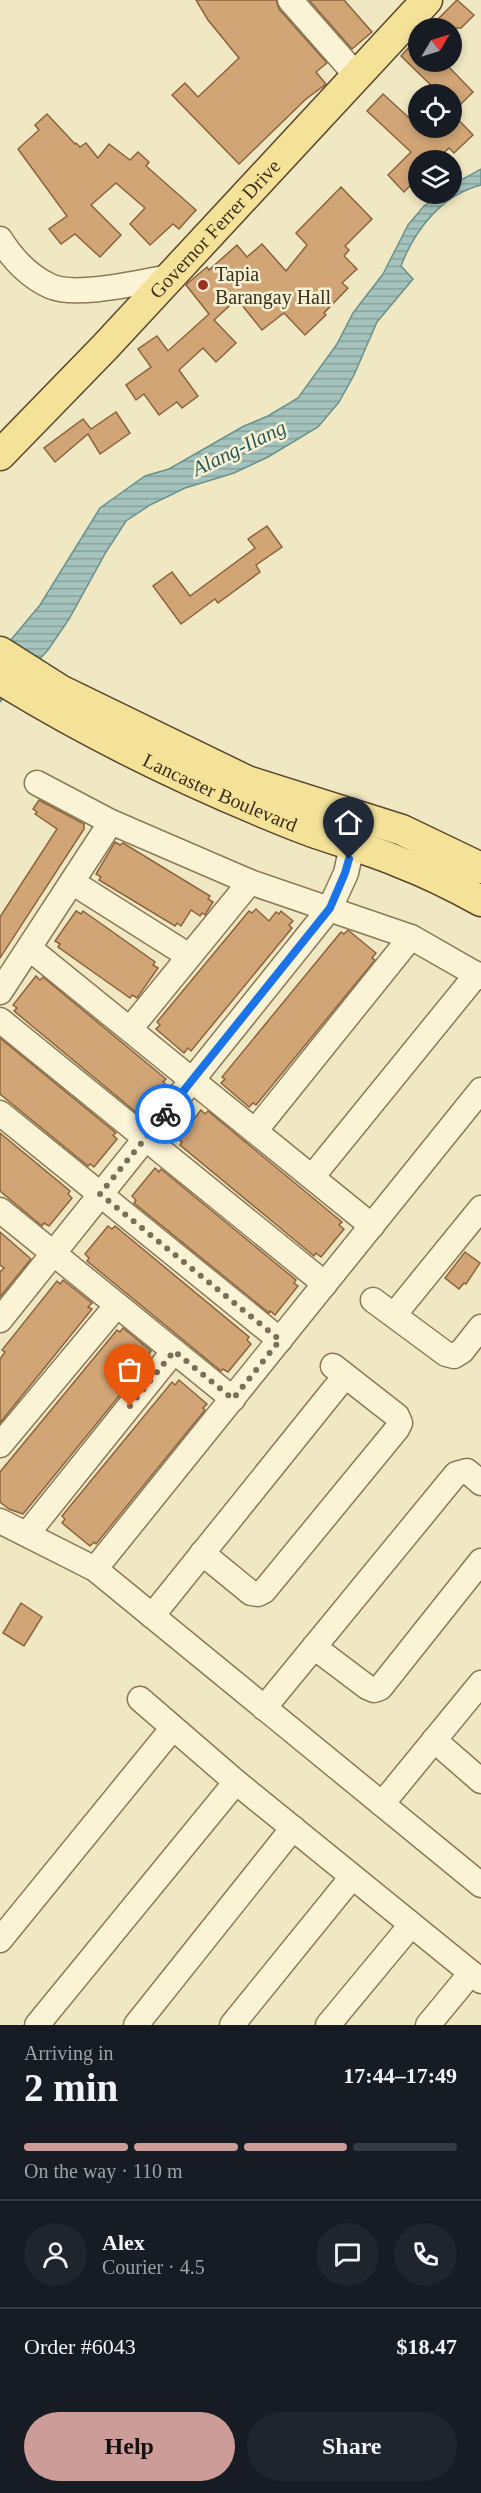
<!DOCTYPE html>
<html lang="en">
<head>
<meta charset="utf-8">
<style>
	:root { --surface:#171b24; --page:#20242c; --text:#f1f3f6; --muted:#9ea1a6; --line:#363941; --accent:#cc9c98 }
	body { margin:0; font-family:Georgia,serif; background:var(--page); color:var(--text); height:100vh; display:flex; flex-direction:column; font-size:22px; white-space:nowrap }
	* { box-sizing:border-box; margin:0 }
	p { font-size:20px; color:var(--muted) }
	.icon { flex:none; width:33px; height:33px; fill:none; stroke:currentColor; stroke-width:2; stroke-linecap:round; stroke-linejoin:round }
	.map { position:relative; height:2025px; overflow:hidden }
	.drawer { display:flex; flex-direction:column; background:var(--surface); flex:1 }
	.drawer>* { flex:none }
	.needle { width:39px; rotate:52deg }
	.tools { position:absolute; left:408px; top:18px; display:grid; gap:12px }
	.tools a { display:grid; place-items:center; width:54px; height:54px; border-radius:50%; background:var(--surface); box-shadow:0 3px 9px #0003; font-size:30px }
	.pin { position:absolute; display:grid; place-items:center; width:51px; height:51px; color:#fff; margin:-62px -26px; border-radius:50% 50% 50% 0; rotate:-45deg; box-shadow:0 0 6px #0007 }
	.pin .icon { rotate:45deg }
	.courier { position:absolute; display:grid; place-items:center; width:60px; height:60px; margin:-30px; border:4px solid #1a73e8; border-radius:50%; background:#fff; color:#222; box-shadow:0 2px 8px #0007 }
	.summary em { font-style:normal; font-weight:700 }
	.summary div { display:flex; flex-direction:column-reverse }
	.summary { display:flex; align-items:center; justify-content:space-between; height:102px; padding:0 24px }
	h1 { font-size:39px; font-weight:700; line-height:45px }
	.bar { display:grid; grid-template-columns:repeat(4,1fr); gap:9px 6px; align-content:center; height:72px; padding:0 24px }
	.bar i { height:8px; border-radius:4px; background:var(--line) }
	.bar .selected { background:var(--accent) }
	.bar p { grid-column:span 4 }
	.line { display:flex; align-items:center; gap:15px; padding:0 24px; border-top:2px solid var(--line) }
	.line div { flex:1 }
	.round { display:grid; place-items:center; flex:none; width:63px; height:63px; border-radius:32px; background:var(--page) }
	.button { display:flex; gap:12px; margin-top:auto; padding:12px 24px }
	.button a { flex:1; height:69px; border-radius:36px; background:var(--accent); color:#111; font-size:24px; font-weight:700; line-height:69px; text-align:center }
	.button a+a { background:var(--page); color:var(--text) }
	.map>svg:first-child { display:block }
</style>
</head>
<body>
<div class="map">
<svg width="481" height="2025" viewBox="0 0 481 2025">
	<defs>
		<pattern id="water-rules" width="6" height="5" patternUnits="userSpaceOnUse" patternTransform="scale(1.5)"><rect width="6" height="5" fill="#a5c3bd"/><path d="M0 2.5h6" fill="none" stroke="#889f99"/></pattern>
	</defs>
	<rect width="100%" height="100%" fill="#f0e7c3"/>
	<path fill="url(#water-rules)" stroke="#6b928c" stroke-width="1.5" d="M481 169V185C442 195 415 229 401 266L413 279 377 322 354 375 339 402 318 427 268 457 234 473 185 488 150 505 126 521 106 552 69 619 48 650 0 702V653L40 605 100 508 145 476 169 469 244 426 268 416 298 398 337 344 353 313 383 274 408 225 424 206 440 194H452V185Z"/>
	<g fill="#d1a576" stroke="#8c643d" stroke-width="1.5">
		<path d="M196 0H276L279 9 327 63 316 72 326 84 306 99 239 164 172 95 185 83 198 97 239 58 208 20Z"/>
		<path d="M309 0H344L372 32 352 49Z"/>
		<path d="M457 0 474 15 461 28H429Z"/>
		<path d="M418 37V62H444L473 92 452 113V94H440L401 56Z"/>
		<path d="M383 94 428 135 436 128H452V113L473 135 454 153 449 148 436 160H418V178L404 192 388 175 411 152 367 111Z"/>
		<path d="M47 114 75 144 76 143 80 147 86 143 98 158 109 144 130 160 138 152 149 162 146 166 196 210 179 229 173 224 150 245 130 224 145 208 116 183 91 205 121 235 100 257 75 234 61 244 49 229 67 216 18 149 39 130 35 125Z"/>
		<path d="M341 187 372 219 345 246 349 250 344 256 357 269 342 283 348 288 324 313 326 315 305 335 284 313 262 330 237 299 214 320 236 343 216 362 203 348 179 370 198 396 182 408 177 402 159 415 144 394 136 400 126 385 151 367 138 349 157 336 168 351 209 314 186 285 189 282 207 267 209 270 237 245 247 257 262 244 286 271 307 245 296 233Z"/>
		<path d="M116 412 130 433 100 454 88 434 55 462 44 448 83 419 91 429Z"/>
		<path d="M267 526 282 547 256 565 260 572 218 603 215 599 181 624 153 586 172 572 190 596 255 548 248 539Z"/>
		<path d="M39 800 84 824V829L0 958V917L57 829 35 814 37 812 33 809Z"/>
		<path d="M115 842 120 845 123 843 210 896 208 899 213 902 205 915 202 913 200 916 191 910 181 926 177 923 175 926 99 880 101 877 96 874Z"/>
		<path d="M256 909 269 921 276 912 279 914 281 911 293 921 289 925 292 928 191 1051 188 1048 184 1053 156 1029 160 1025 157 1022 249 911 252 913Z"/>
		<path d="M76 911 81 914 83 911 155 962 153 965 158 968 137 998 132 995 130 998 58 947 60 944 55 941Z"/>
		<path d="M348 930 376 953 372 958 375 960 256 1105 253 1103 249 1107 221 1083 225 1079 222 1077 341 932 344 934Z"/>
		<path d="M36 976 40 980 43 977 166 1079 163 1082 168 1086 144 1114 140 1110 137 1113 14 1011 17 1008 13 1005Z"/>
		<path d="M0 1038 116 1133 113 1135 117 1139 94 1167 90 1164 88 1166 0 1094Z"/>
		<path d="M201 1110 205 1114 208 1111 342 1222 339 1225 344 1229 321 1257 316 1253 314 1256 180 1145 182 1142 178 1139Z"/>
		<path d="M0 1133 70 1191 68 1194 72 1198 49 1226 44 1223 42 1226 0 1191Z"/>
		<path d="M155 1168 159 1172 161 1169 296 1280 294 1283 298 1286 275 1315 270 1311 269 1313 134 1203 136 1200 132 1196Z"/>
		<path d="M108 1226 112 1229 115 1226 249 1337 247 1340 251 1344 228 1372 223 1369 221 1371 87 1261 89 1258 85 1254Z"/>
		<path d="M0 1232 31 1259 0 1297V1272L4 1268 0 1265Z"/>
		<path d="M465 1252 480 1263 466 1284 464 1283 459 1289 445 1278Z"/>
		<path d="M63 1280 92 1303 88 1307 92 1309 0 1423V1359L5 1352 2 1350 57 1281 60 1284Z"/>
		<path d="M123 1328 151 1351 148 1355 150 1358 23 1514 9 1509 0 1502V1472L117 1330 120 1332Z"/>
		<path d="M179 1380 207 1404 203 1408 205 1410 96 1544 94 1542 90 1546 62 1523 65 1519 62 1516 172 1382 175 1385Z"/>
		<path d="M21 1603 42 1617 24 1646 3 1633Z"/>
	</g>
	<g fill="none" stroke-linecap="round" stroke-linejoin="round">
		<g stroke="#8c7958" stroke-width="27">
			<g id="minor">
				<path d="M290 0 357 76"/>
				<path d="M0 239C12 258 28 276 50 286 76 298 140 282 169 277"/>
				<path d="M37 783 111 822 250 882 411 937 481 977"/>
				<path d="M72 882 189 956"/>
				<path d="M29 948 372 1226"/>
				<path d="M0 992 111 822"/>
				<path d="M0 1020 325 1284"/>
				<path d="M130 1029 250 882"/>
				<path d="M0 1113 280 1340"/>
				<path d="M255 1131 411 937"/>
				<path d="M312 1177 477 974"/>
				<path d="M0 1210 233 1399"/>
				<path d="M373 1300 446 1354 454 1356 462 1351 481 1327"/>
				<path d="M394 1315 481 1208"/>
				<path d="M0 1320 330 908 346 873 352 846"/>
				<path d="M0 1445 117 1305"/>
				<path d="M0 1521 95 1569 481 1885"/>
				<path d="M27 1534 174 1351"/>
				<path d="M202 1553 251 1593 258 1594 264 1591 397 1429 400 1423 397 1416 333 1366"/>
				<path d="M95 1569 481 1090"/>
				<path d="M152 1616 345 1376"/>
				<path d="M314 1647 367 1687 374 1690 380 1688 481 1561"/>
				<path d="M140 1699 236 1782 481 1981"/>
				<path d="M264 1708 456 1474 467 1471 481 1483"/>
				<path d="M434 1740 481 1781"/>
				<path d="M382 1804 481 1683"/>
				<path d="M0 1940 172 1729"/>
				<path d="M37 2025 236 1782"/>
				<path d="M136 2025 293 1828"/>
				<path d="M232 2025 352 1877"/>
				<path d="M328 2025 411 1925"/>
				<path d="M428 2025 471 1973"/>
			</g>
		</g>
		<g stroke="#59462d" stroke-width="33">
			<g id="major">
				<path id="s1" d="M0 455 105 347 427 0"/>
				<path d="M0 652 60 690 247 781 402 830 481 868"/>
				<path id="s2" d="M0 679C94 737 194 785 297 826 330 839 366 848 399 862 428 873 454 886 481 901"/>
			</g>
		</g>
		<use href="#minor" stroke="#fbf3d6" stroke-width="24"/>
		<use href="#major" stroke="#f5e299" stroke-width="30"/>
	</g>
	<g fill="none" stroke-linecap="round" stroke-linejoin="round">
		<path stroke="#7a6f57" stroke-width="6" stroke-dasharray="0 10.8" d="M130 1406 174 1351 233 1399 280 1340 100 1194 165 1114"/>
		<path stroke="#1a73e8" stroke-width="8" d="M165 1114 330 908 345 873 349 859"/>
	</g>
	<circle fill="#9e3125" stroke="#f7f1d3" stroke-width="2" cx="203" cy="285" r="6"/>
	<g text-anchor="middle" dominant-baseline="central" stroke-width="5" stroke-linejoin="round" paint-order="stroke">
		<g font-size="20" fill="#3b2f1d" stroke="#f7f1d3">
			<text stroke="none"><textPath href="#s1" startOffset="312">Governor Ferrer Drive</textPath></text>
			<text stroke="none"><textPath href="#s2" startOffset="248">Lancaster Boulevard</textPath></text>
		</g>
		<g font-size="20" fill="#3b2f1d" stroke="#f7f1d3" text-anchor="start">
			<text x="215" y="274">Tapia<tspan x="215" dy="23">Barangay Hall</tspan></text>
		</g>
		<g font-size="21" font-style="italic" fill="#2c595b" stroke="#f7f1d3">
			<text transform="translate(239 448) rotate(-26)">Alang-Ilang</text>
		</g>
	</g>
</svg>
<div class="tools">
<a><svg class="needle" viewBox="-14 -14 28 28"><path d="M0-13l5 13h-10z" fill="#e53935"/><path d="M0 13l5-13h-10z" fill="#9ea1a6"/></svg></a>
<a><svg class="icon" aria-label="locate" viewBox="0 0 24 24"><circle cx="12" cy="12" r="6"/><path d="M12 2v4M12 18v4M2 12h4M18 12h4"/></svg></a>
<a><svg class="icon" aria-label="layers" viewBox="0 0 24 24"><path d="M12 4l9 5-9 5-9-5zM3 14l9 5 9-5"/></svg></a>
</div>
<div class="pin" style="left:130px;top:1406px;background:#ea580c"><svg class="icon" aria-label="bag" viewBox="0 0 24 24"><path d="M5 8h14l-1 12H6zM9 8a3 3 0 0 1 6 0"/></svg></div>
<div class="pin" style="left:349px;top:859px;background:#1f2937"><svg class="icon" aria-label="home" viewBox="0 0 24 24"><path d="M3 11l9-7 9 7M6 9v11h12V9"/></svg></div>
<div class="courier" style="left:165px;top:1114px"><svg class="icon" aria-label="bike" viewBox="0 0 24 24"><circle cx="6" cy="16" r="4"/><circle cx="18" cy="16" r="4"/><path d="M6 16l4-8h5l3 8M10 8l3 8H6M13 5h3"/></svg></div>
</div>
<section class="drawer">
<div class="summary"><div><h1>2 min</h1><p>Arriving in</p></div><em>17:44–17:49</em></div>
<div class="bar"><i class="selected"></i><i class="selected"></i><i class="selected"></i><i></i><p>On the way · 110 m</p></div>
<div class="line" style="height:108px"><a class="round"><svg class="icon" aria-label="person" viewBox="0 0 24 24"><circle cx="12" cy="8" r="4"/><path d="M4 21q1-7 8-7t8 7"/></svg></a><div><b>Alex</b><p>Courier · 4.5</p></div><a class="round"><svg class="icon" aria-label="chat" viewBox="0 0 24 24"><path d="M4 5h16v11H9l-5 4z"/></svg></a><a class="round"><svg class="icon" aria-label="phone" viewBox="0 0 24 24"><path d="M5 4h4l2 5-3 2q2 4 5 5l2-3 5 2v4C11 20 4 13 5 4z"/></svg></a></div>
<div class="line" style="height:78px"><div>Order #6043</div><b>$18.47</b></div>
<div class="button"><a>Help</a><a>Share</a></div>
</section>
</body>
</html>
